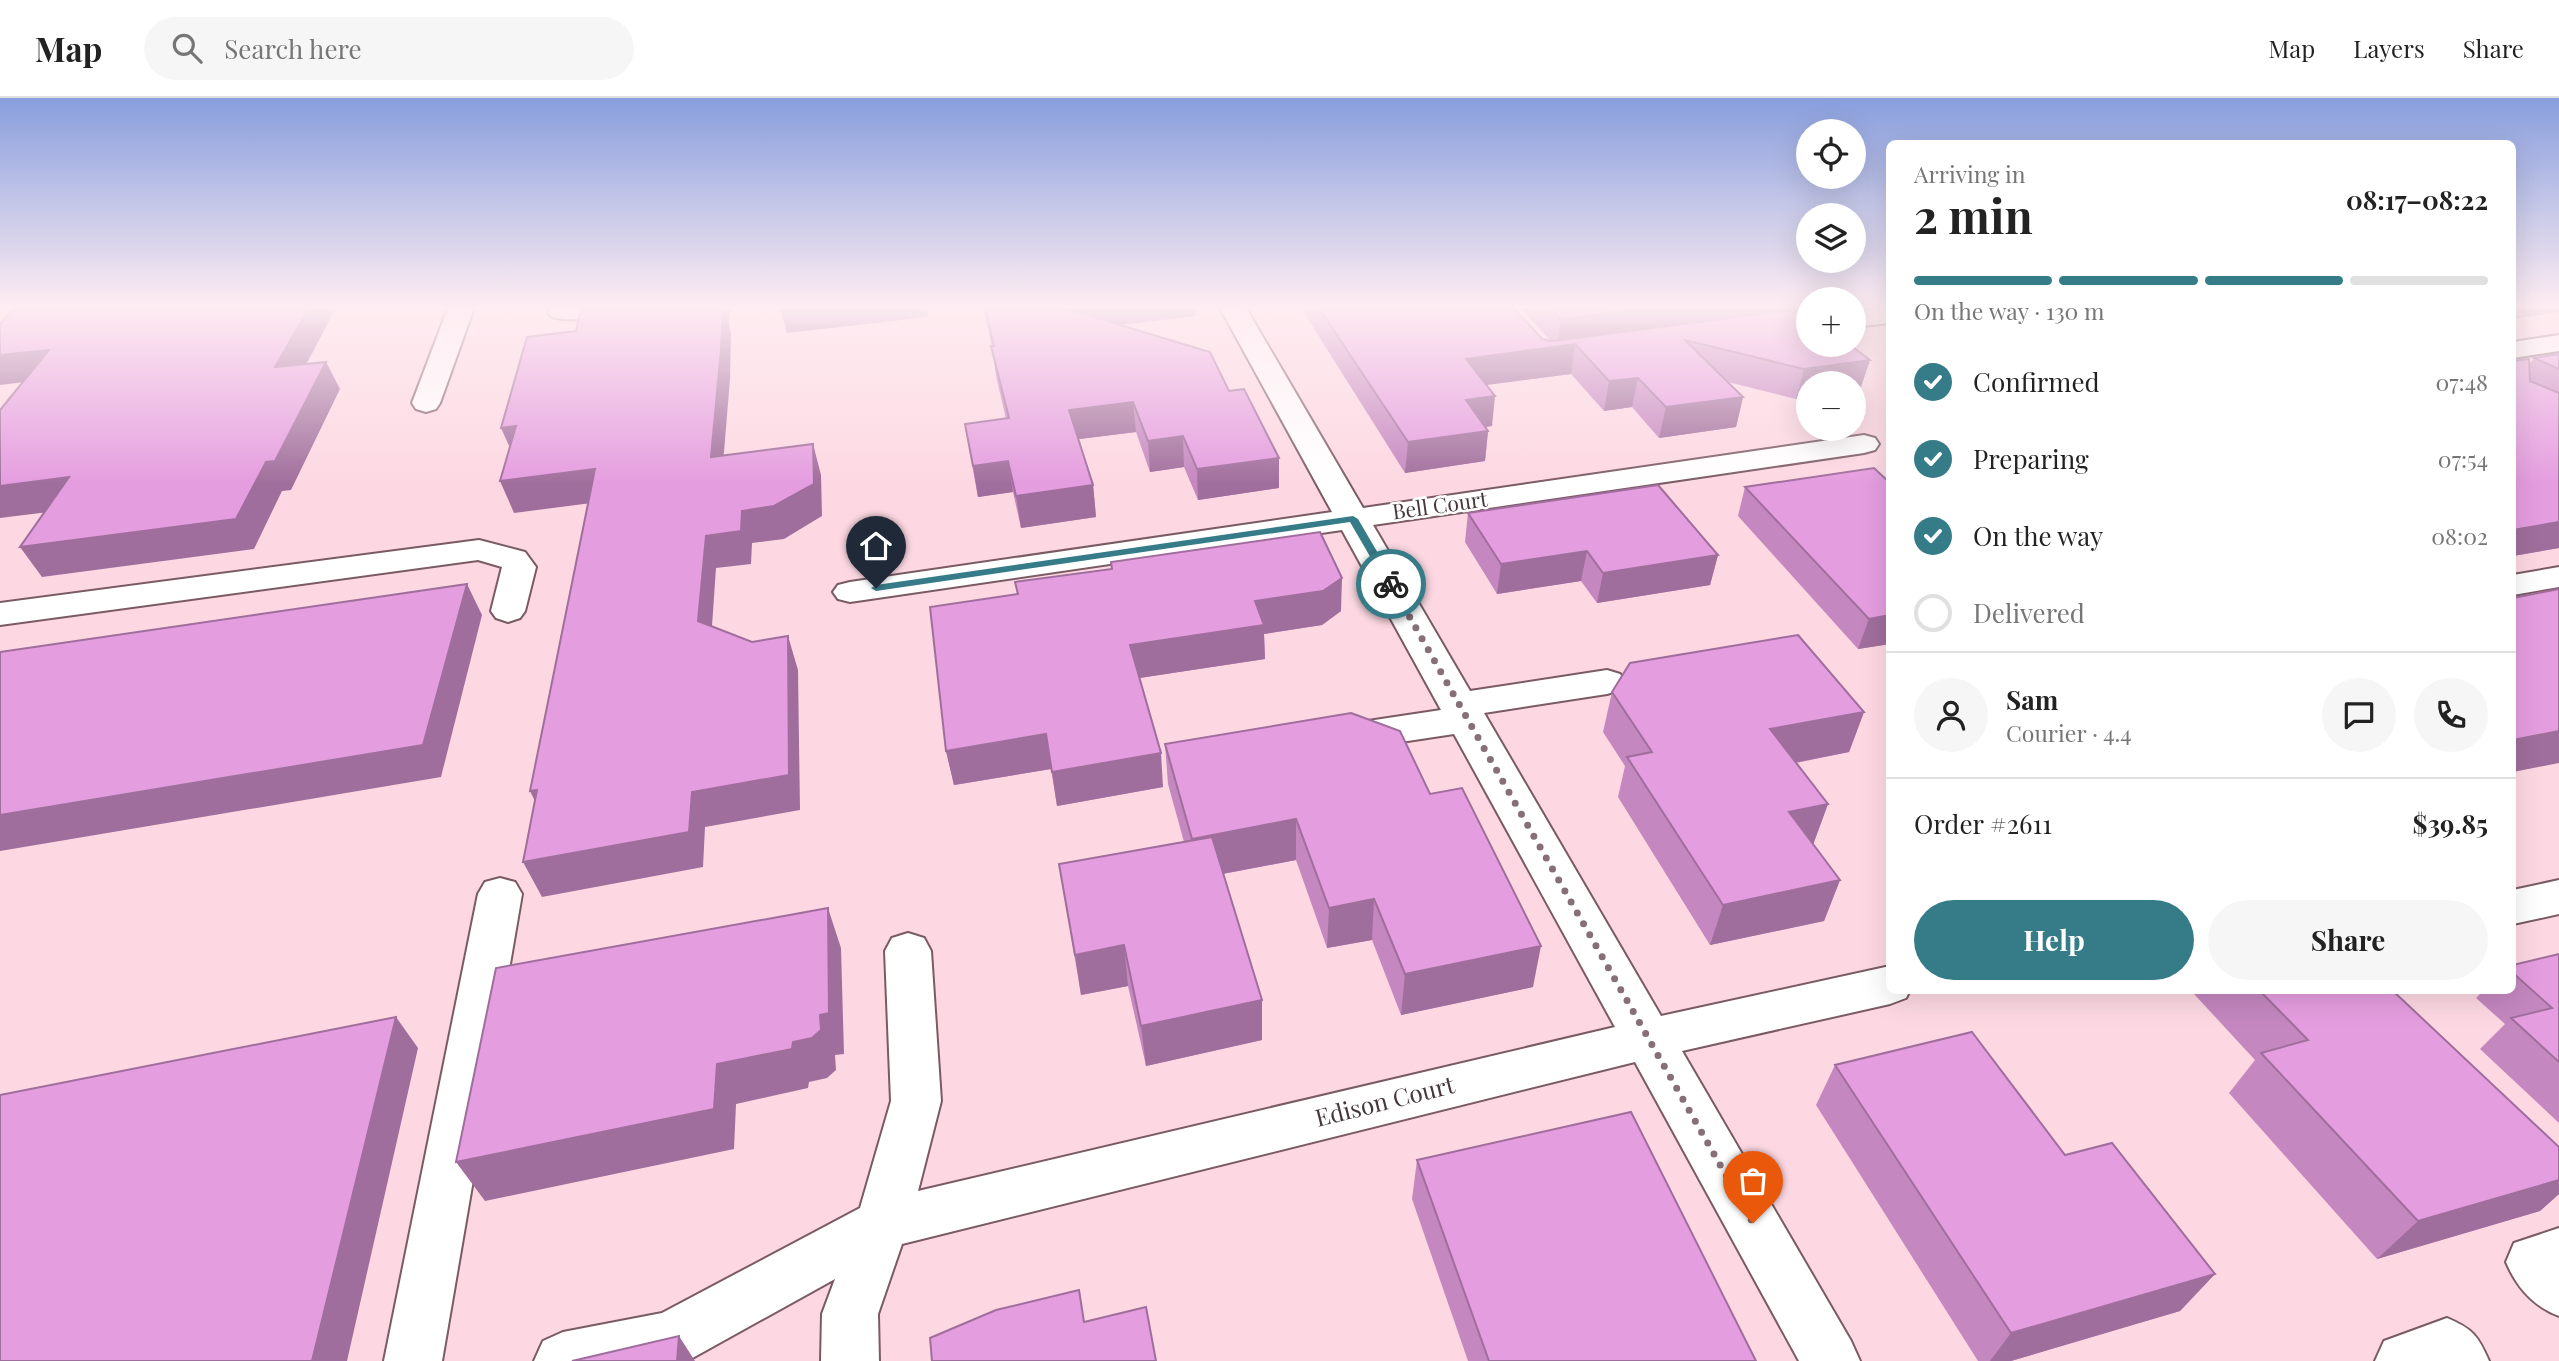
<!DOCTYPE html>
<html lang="en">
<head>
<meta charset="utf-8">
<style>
  :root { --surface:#fff; --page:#f6f6f6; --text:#222; --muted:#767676; --line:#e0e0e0; --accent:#367c88 }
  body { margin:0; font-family:"Playfair Display",serif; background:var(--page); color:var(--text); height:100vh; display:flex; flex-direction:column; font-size:26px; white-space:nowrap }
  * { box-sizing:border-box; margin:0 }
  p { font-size:23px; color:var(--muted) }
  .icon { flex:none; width:38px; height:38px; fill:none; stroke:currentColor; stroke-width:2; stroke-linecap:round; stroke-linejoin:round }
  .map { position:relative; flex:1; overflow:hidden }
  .side { position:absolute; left:1886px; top:42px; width:630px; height:854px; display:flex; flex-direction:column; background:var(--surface); border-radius:10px; box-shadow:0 7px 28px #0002 }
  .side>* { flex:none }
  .fabs { position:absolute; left:1796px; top:21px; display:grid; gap:14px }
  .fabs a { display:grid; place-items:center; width:70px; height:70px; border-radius:50%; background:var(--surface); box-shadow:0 7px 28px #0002; font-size:35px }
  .pin { position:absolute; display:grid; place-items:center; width:60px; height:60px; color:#fff; margin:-72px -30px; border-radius:50% 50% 50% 0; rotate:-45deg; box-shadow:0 0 7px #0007 }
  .pin .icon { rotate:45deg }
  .courier { position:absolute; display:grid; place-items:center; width:70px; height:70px; margin:-35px; border:5px solid #367c88; border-radius:50%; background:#fff; color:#222; box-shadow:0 2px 9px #0007 }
  .overview em { font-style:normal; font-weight:700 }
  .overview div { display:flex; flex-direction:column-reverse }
  .overview { display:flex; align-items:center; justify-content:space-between; height:119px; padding:0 28px }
  h1 { font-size:46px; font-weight:700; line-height:52px }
  .bar { display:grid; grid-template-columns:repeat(4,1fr); gap:10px 7px; align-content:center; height:84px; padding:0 28px }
  .bar i { height:9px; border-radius:5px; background:var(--line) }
  .bar .on { background:var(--accent) }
  .bar p { grid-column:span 4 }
  .line { display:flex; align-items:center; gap:18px; padding:0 28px; border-top:2px solid var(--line) }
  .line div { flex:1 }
  .round { display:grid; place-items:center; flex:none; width:74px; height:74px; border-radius:37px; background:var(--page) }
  ol { padding:0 28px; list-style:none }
  li { display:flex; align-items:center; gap:21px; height:77px }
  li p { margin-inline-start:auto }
  li .icon { padding:7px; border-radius:50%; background:var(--accent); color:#fff; stroke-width:4 }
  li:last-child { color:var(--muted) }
  li i { width:38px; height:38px; border:4px solid var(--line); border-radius:50% }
  .cta { display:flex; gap:14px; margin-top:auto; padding:14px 28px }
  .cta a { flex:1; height:80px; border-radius:42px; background:var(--accent); color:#fff; font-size:28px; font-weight:700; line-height:80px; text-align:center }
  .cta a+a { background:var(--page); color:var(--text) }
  header { display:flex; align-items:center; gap:42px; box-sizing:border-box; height:98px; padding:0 35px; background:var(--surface); border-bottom:2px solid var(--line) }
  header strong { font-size:33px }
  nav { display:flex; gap:38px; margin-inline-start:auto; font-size:24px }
  .search { width:490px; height:63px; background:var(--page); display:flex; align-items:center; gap:18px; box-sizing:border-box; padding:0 24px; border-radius:38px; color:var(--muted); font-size:26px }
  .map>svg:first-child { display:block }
</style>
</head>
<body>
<header>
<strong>Map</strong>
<div class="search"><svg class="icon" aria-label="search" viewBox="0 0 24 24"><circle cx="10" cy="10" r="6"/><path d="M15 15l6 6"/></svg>Search here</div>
<nav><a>Map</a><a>Layers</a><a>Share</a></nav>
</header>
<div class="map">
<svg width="2559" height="1263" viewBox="0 0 2559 1263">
  <rect width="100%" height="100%" fill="#fdd8e3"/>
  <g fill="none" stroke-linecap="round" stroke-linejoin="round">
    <g stroke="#7a5b64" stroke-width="4">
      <g id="minor">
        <path d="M448 210H474L440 305 436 311 426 314 416 311 412 305Z"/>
        <path d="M549 210H617L613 215C595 220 570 224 552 219L548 214Z"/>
        <path d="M1220 210H1246L1363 410 1864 337 1875 340 1879 346 1875 352 1864 355 1373 427 1470 593 1607 572 1620 576 1626 584 1620 592 1607 596 1484 615 1661 918 1890 868V892H1910L1906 900 1890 906 1682 953 1851 1243 1860 1263H1799L1635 964 902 1146 878 1216 879 1263H821L822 1216 835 1181 687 1263H534L543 1243 563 1234 662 1215 860 1110 891 1003 885 853 892 840 908 835 924 840 931 853 941 1003 918 1093 1615 929 1454 636 1348 652 1334 648 1329 639 1334 630 1348 626 1441 612 1342 432 850 504 838 501 833 494 838 487 850 484 1332 414Z"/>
        <path d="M1890 210V225L1853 229V213Z"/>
        <path d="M2559 237V253L2513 260V244Z"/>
        <path d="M479 442 525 454 536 469 525 513 520 520 508 524 496 520 491 513 502 469 478 462 0 527V505Z"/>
        <path d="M2559 469V489L2513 497V477Z"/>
        <path d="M500 780 515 784 522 796 442 1263H384L478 796 485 784Z"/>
        <path d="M2559 782V816L2513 826V792Z"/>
        <path d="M2559 1130V1218C2533 1208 2517 1190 2506 1164L2514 1145Z"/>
        <path d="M2447 1220C2473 1231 2478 1238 2489 1263H2375L2384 1243Z"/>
      </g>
    </g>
    <use href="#minor" fill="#fff" fill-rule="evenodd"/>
  </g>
  <g fill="#c487c0">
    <path d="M983 210H1195V218L1120 227 1229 293 1279 360V390L1198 402 1184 369 1150 374 1136 334 1078 341 1093 387 1096 419 1021 430 1013 394 978 399 970 356 965 326 1006 321 996 278 992 248Z"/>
    <path d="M1301 210H1514L1542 241 1550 242 1520 210H1808V247L1860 292 1796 301 1728 284 1743 299 1736 329 1659 340 1632 309 1604 313 1571 276 1486 287 1492 328 1485 329 1488 333 1485 363 1405 375Z"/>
    <path d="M2513 210H2559V214L2513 221Z"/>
    <path d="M2559 256V450L2513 458V263L2529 267 2534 260Z"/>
    <path d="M1890 385V546L1858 551 1738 418 1745 389Z"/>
    <path d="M1468 415 1718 457 1710 487 1597 505 1581 483 1497 496 1465 444Z"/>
    <path d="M1111 464 1341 513 1322 527 1264 536 1265 561 1139 580 1163 689 1057 708 1051 671 954 687 946 653 1017 496 1015 484 1111 471Z"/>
    <path d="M1612 594 1864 614 1849 654 1796 665 1828 706 1813 746 1840 782 1824 823 1710 847 1618 699 1625 668 1603 634Z"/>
    <path d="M1165 646 1430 696 1533 889 1401 917 1372 842 1327 850 1296 762 1223 776 1262 942 1146 968 1128 888 1081 897 1059 766 1184 744 1168 686Z"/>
    <path d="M2559 856V1025L2480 951 2505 926 2476 900 2484 892H2513V867Z"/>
    <path d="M2196 892H2392L2559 1049V1096L2540 1113 2377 1161 2229 995 2255 962 2194 896Z"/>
    <path d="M1835 967 2065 1057 2215 1176 2180 1213 2011 1263H1978L1816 1007Z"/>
    <path d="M1417 1062 1756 1263H1468L1412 1101Z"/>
  </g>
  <g fill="#a06e9c">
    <path d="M309 210H336L290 297 275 269Z"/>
    <path d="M721 210H730L729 226 731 235 730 281 721 390 711 359Z"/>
    <path d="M780 210H926L928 219 787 235Z"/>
    <path d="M1052 210H1195V218L1055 234Z"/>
    <path d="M1647 210H1808V216L1575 247 1571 276 1463 290 1466 261 1557 249 1561 221Z"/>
    <path d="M2518 210H2559V214L2513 221V218Z"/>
    <path d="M49 252 66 279 0 287V257Z"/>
    <path d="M1870 262 1860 292 1853 293V285H1808V299L1796 301 1804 271Z"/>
    <path d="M326 264 340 291 291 392 282 393 254 451 42 479 20 449 266 364Z"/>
    <path d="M1638 280 1632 309 1604 313 1609 283Z"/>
    <path d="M1495 298 1492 328 1463 332 1466 302Z"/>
    <path d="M1743 299 1736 329 1659 340 1666 309Z"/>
    <path d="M1133 304 1136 334 1072 342 1069 312Z"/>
    <path d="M516 328 515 361 501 330Z"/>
    <path d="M1488 333 1485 363 1405 375 1408 344Z"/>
    <path d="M1183 338 1184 369 1150 374 1148 343Z"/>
    <path d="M813 346 821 377 822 418 784 441 752 445 751 466 716 470 710 557 698 523 706 438 742 413Z"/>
    <path d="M1279 360V390L1198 402 1197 371Z"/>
    <path d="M1008 363 1013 394 978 399 973 368Z"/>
    <path d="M595 371 607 403 514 415 500 383Z"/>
    <path d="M69 379 89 409 0 420V388Z"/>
    <path d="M1093 387 1096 419 1021 430 1016 398Z"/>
    <path d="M2559 424V450L2513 458V432Z"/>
    <path d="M1587 453 1581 483 1497 496 1501 466Z"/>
    <path d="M1718 457 1710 487 1597 505 1603 475Z"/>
    <path d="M1342 480 1341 513 1322 527 1264 536 1265 561 1133 581 1130 547 1255 503Z"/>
    <path d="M467 486 482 517 441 679 0 753V717Z"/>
    <path d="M1890 517V546L1858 551 1869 521Z"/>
    <path d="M788 538 798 572 800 712 705 729 703 769 542 799 523 764 692 694Z"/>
    <path d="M1864 614 1849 654 1757 672 1770 631Z"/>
    <path d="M2559 633V665L2513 674V642Z"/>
    <path d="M1046 636 1051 671 954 687 946 653Z"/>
    <path d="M1161 655 1163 689 1057 708 1052 674Z"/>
    <path d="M537 692 547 728 530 693Z"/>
    <path d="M1828 706 1813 747 1789 714Z"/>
    <path d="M1296 721V762L1195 781 1192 741Z"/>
    <path d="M1840 782 1824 823 1710 847 1723 807Z"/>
    <path d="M1374 801 1372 842 1327 850 1329 810Z"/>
    <path d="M828 810 841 850 844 956 835 957 836 972 827 980 809 984 808 990 736 1006 734 1051 485 1103 456 1064 717 966 793 944 820 917Z"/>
    <path d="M1124 847 1128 888 1081 897 1075 857Z"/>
    <path d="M1541 848 1533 889 1401 917 1405 876Z"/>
    <path d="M1262 902V942L1146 968 1141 928Z"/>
    <path d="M396 919 418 950 347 1263H312Z"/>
    <path d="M2559 1082V1096L2540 1113 2377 1161 2418 1123Z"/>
    <path d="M2215 1176 2180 1213 2011 1263H1990L2011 1235Z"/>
    <path d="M679 1238 695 1263H677Z"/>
  </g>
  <g fill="#e49ddf" stroke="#a06e9c" stroke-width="2">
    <path d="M15 210H309L275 269 326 264 275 363 266 364 236 421 20 449 69 379 0 388V312L49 252 0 257V226Z"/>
    <path d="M581 210H723L721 251 711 359 813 346 814 386 774 408 742 413 741 433 706 438 698 523 752 544 788 538 789 677 692 694 689 734 523 764 537 692 530 693 595 371 500 383 516 328 501 330 527 239 576 233Z"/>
    <path d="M985 210H1064L1210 254 1229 293 1244 291 1279 360 1197 371 1183 338 1148 343 1133 304 1069 312 1093 387 1016 398 1008 363 973 368 965 326 1009 320 991 248H994Z"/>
    <path d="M1319 210H1514L1542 241 1553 243 1806 210 1808 212V247H1850L1870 262 1804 271 1685 242 1743 299 1666 309 1638 280 1609 283 1575 246 1466 261 1495 298 1466 302 1488 333 1408 344Z"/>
    <path d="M1551 210H1647L1561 221Z"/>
    <path d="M2559 256V271L2534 260Z"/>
    <path d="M2529 261 2530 283 2559 295V424L2513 432V263Z"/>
    <path d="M1874 370 1890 385V517L1869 521 1745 389Z"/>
    <path d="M1658 387 1718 457 1603 475 1587 453 1501 466 1468 415Z"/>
    <path d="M1320 434 1342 480 1323 493 1255 503 1264 527 1130 547 1161 655 1052 674 1046 636 946 653 930 509 1018 496 1015 484 1112 471 1111 464Z"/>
    <path d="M467 486 423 647 0 717V554Z"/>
    <path d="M2559 491V633L2513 642V500Z"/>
    <path d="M1798 537 1864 614 1770 631 1828 706 1789 714 1840 782 1723 807 1627 659 1652 654 1612 594 1630 565Z"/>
    <path d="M1351 615 1400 633 1430 696 1462 690 1541 848 1405 876 1374 801 1329 810 1296 721 1192 741 1165 646Z"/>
    <path d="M1212 739 1262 902 1141 928 1124 847 1075 857 1059 766Z"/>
    <path d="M828 810 829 915 820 917 821 932 812 940 793 944 792 951 717 966 714 1011 456 1064 496 870Z"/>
    <path d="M2559 856V964L2511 920 2552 910 2513 875V867Z"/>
    <path d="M2259 892H2392L2559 1049V1082L2418 1123 2261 955 2308 942Z"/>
    <path d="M396 919 312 1263H0V997Z"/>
    <path d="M1972 934 2065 1057 2112 1045 2215 1176 2011 1235 1835 967Z"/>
    <path d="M1631 1014 1756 1263H1489L1417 1062Z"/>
    <path d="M1079 1192 1084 1224 1146 1209 1156 1263H932L930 1240 996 1212Z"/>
    <path d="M679 1238 677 1263H572Z"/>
  </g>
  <linearGradient id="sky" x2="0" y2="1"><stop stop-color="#889edd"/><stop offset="0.54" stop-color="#feedf2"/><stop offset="1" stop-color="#feedf2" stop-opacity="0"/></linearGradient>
  <rect width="2559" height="386" fill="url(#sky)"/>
  <path fill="#367c88" d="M1353 418 1358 421 1396 486 1394 488 1386 486 1350 424 876 493 871 490 876 487Z"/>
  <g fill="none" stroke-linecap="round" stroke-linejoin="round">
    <path stroke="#866f76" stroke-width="7" stroke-dasharray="0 12.6" d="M1391 486 1753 1125"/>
  </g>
  <g text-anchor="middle" stroke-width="5" stroke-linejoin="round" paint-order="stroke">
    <g font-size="21" fill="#46373b" stroke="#fff">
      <text transform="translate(1440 408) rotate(-8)" y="7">Bell Court</text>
    </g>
    <g font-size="24" fill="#46373b" stroke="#fff">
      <text transform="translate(1385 1004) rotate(-14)" y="8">Edison Court</text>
    </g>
  </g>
</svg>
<div class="fabs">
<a><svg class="icon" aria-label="locate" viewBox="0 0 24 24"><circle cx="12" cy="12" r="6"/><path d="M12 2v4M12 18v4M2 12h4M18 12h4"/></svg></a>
<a><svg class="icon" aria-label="layers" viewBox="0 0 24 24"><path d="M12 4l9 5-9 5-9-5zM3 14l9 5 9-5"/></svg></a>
<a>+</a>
<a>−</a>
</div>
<div class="pin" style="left:1753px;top:1125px;background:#ea580c"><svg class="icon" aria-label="bag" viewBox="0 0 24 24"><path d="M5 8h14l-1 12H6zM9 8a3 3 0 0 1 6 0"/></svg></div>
<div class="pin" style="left:876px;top:490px;background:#1f2937"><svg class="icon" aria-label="home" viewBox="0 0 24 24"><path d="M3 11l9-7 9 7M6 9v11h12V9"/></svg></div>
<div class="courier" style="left:1391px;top:486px"><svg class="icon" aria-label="bike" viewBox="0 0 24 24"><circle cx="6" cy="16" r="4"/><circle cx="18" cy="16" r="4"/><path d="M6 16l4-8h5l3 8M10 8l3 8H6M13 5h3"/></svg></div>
<section class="side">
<div class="overview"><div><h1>2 min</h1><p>Arriving in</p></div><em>08:17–08:22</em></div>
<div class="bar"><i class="on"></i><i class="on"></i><i class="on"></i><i></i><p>On the way · 130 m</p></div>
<ol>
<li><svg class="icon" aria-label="check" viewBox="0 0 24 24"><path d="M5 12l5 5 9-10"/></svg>Confirmed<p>07:48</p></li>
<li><svg class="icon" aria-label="check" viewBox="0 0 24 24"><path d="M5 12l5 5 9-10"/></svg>Preparing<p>07:54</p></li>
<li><svg class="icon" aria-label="check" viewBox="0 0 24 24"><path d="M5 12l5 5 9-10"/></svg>On the way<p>08:02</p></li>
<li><i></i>Delivered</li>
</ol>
<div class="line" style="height:126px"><a class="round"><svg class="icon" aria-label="person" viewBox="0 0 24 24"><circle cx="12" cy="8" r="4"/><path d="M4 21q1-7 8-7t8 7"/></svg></a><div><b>Sam</b><p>Courier · 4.4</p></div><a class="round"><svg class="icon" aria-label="chat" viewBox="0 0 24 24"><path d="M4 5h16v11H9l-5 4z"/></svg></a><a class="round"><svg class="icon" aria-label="phone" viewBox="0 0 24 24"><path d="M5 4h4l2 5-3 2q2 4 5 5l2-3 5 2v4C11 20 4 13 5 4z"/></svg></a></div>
<div class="line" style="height:91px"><div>Order #2611</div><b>$39.85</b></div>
<div class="cta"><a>Help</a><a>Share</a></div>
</section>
</div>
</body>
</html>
